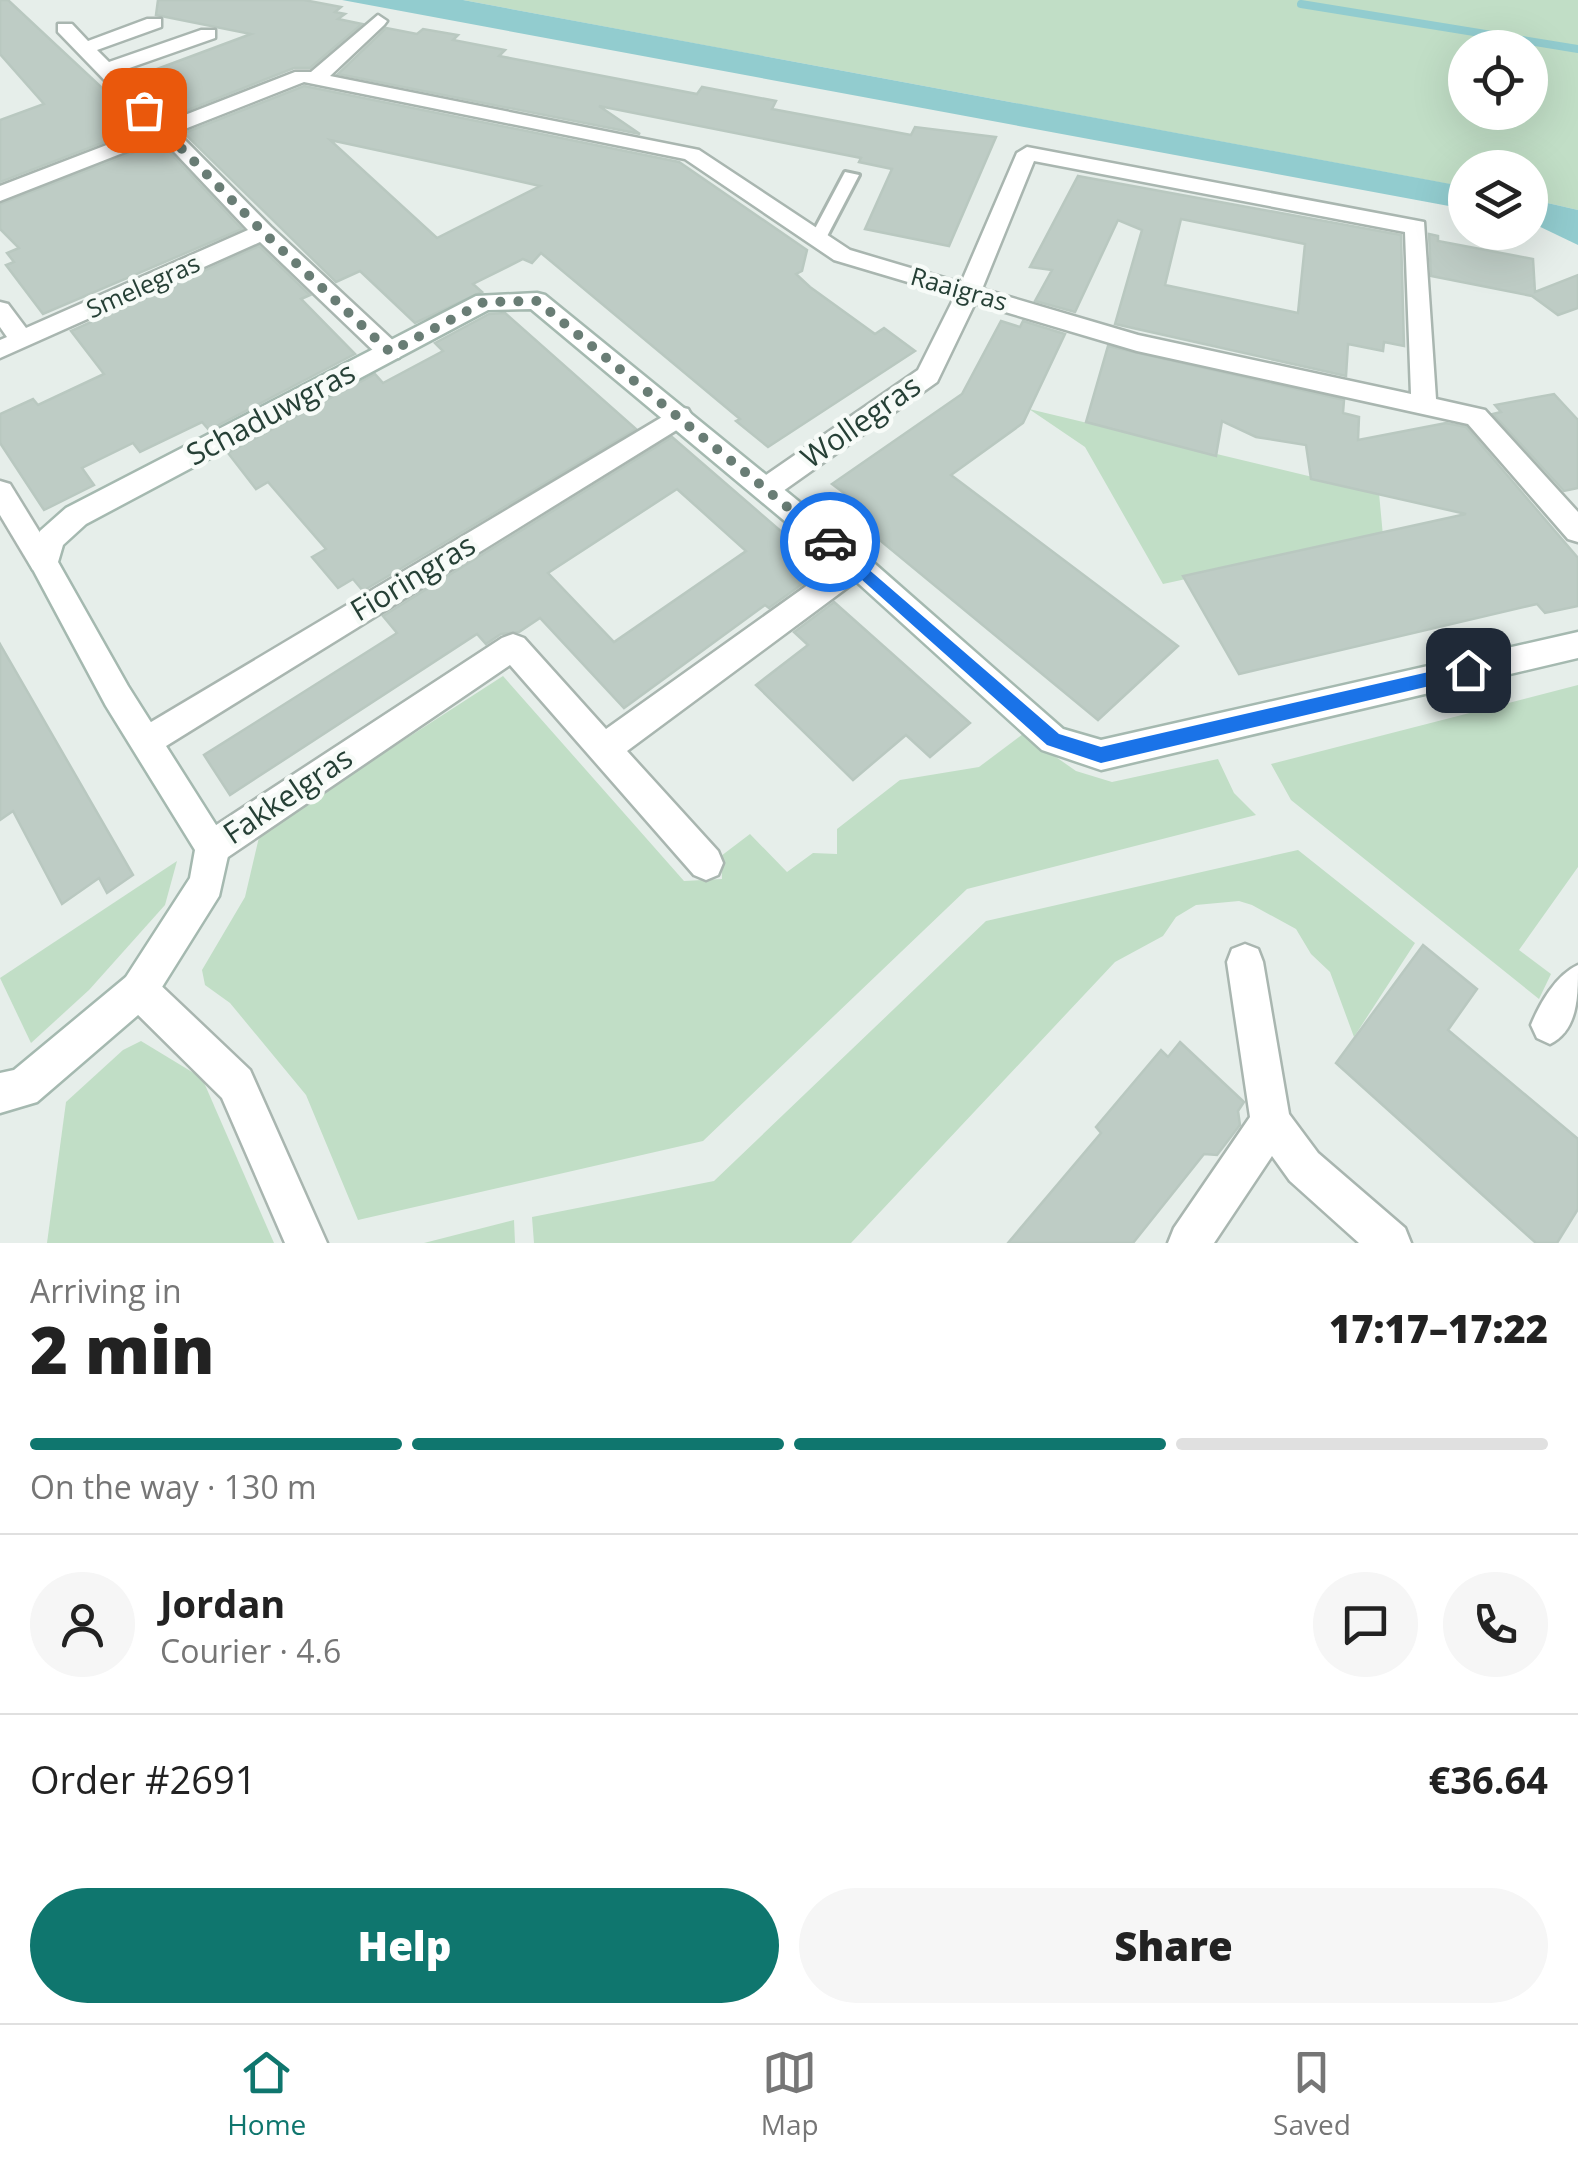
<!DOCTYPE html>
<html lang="en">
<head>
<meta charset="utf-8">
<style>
  :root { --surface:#fff; --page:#f6f6f6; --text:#222; --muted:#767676; --line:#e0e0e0; --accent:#0f766e }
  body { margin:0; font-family:"Open Sans",sans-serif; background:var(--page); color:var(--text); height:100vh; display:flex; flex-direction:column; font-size:38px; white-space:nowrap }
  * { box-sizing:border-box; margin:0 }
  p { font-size:32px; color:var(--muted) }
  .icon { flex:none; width:55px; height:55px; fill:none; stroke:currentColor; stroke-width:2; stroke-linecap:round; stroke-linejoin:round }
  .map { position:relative; height:1243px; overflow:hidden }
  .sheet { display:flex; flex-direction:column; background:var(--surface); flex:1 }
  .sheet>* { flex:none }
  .controls { position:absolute; left:1448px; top:30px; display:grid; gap:20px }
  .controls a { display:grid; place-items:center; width:100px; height:100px; border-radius:50%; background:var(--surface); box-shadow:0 10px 40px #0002; font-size:50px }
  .pin { position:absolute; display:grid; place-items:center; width:85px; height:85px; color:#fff; margin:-42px; border-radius:20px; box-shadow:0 5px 15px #0006 }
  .courier { position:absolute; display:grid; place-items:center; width:100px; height:100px; margin:-50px; border:8px solid #1a73e8; border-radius:50%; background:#fff; color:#222; box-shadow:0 2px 12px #0007 }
  .summary em { font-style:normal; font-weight:800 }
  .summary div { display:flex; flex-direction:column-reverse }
  .summary { display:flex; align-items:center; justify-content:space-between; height:170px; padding:0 30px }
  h1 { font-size:65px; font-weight:800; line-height:75px }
  .bar { display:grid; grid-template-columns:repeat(4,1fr); gap:15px 10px; align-content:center; height:120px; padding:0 30px }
  .bar i { height:12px; border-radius:8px; background:var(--line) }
  .bar .on { background:var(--accent) }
  .bar p { grid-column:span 4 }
  .line { display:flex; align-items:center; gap:25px; padding:0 30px; border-top:2px solid var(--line) }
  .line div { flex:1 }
  .round { display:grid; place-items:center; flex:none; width:105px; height:105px; border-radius:52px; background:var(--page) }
  .primary-button { display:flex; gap:20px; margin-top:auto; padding:20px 30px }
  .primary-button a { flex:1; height:115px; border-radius:60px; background:var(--accent); color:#fff; font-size:40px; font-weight:800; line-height:115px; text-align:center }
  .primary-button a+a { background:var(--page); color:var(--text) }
  .tabs { display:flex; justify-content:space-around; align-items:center; height:140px; border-top:2px solid var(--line); background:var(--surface); font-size:28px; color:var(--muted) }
  .tabs a { display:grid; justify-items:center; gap:5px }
  .tabs .on { color:var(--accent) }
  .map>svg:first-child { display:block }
</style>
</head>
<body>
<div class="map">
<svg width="1578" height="1243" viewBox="0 0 1578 1243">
  <rect width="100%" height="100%" fill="#e6eeea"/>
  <g fill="#c1dec6" fill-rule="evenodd">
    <path d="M463 0H1578V210L1530 199V168H1465V187ZM1465 48H1530V112H1465Z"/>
    <path d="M1029 409 1379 493 1383 536 1163 584 1085 447Z"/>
    <path d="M503 676 684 881 722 879 721 856 750 834 787 872 813 853 837 854V829L900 780 979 767 1023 734 1076 771 1112 782 1218 759 1234 793 1256 815 967 889 703 1141 358 1220 306 1095 230 1003 205 985 202 970 245 897 260 833Z"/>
    <path d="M1578 685V867L1519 950 1551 974 1539 999 1291 800 1271 764Z"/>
    <path d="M1298 850 1415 943 1354 1037 1330 972 1311 954 1296 929 1252 905 1239 901 1196 905 1176 917 1163 936 1115 962 851 1243H534L532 1217 714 1181 986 921Z"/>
    <path d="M177 861 165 905 89 990 31 1043 0 978Z"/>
    <path d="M141 1041 202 1078 274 1243H47L66 1102 123 1050Z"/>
    <path d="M514 1220 515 1243H424Z"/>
  </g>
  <g fill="#92cccf">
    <path d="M342 0H463L1456 185 1465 187V209Z"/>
    <path d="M1530 199 1578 210V245L1530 222Z"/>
  </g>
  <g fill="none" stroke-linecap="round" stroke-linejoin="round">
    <path stroke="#92cccf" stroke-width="8" d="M1301 4 1578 49"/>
  </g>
  <g fill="#beccc5" stroke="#b9c8c0" stroke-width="2.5" fill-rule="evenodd">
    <path d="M0 0H8L144 127 0 182V120L44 104 0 54Z"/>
    <path d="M158 0H304L341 7 335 12 345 14 338 19 362 24 310 68H294L168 118 130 79 251 34 156 15Z"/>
    <path d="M386 28 417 34 423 29 458 35 453 40 505 50 499 56 697 94 702 87 776 101 772 109 911 135 915 127 996 137 949 246 865 229 892 169 859 162 861 158 599 106 640 134 338 74Z"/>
    <path d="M304 86 679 162 807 250 802 271 796 274 810 287 875 334 884 328 915 351 768 447 736 421 740 419 541 253 532 263 523 259 473 284 482 292 415 323 360 271 336 282 184 133ZM330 140 460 168 540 186 437 238Z"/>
    <path d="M160 142 242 229 43 314 6 265 14 262 7 253 19 248 0 229V204Z"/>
    <path d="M1078 176 1401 235 1404 346 1384 342 1383 351 1348 344 1346 376 1115 324 1142 230 1118 220 1075 312 1035 301 1052 270 1030 267ZM1181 219 1305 244 1298 313 1165 285Z"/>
    <path d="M1429 234 1438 236V241L1533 259 1535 292 1578 275V308L1558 315 1532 296 1431 276Z"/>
    <path d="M259 246 310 295 301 299 355 354 209 430 202 422 140 452 133 443 82 468 94 485 44 510 0 443V414L33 399 38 405 104 374 71 331Z"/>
    <path d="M505 313 636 429 363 591 353 579 338 588 312 557 326 549 268 482 256 489 228 453 375 374 383 383 443 351 435 343 489 314Z"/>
    <path d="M1001 321 1020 327 1023 321 1065 334 1023 423 951 475 1178 646 1098 720 836 504 848 496 832 484 962 394Z"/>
    <path d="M1108 346 1344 400 1343 413 1359 417 1358 440 1446 423 1466 427 1578 558V606L1545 613 1537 604 1239 674 1183 576 1466 514 1311 479 1306 445 1256 437 1222 421 1216 456 1086 422Z"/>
    <path d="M1554 394 1578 420V488L1564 491 1493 414 1501 412 1495 405Z"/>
    <path d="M672 437 820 565 804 577 808 580 769 608 765 605 624 708 540 618 519 632 501 634 486 644 477 634 230 795 204 755 397 633 383 616ZM677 489 746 551 614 642 548 573Z"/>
    <path d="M834 602 970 723 930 757 906 735 853 780 756 685 808 645 794 632Z"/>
    <path d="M0 644 133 875 107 893 99 878 62 904 13 811 0 820Z"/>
    <path d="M1423 945 1477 989 1448 1030 1578 1139V1209L1557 1243H1536L1336 1063Z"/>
    <path d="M1180 1042 1244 1102 1238 1111 1240 1125 1217 1155 1204 1154 1133 1243H1008L1101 1133 1096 1127 1161 1050 1168 1057Z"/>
  </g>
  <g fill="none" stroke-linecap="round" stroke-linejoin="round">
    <g stroke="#a9b6b0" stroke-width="6">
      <path id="lane" d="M845 172 859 175 824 242H812L810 238Z"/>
    </g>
    <g stroke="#a9b6b0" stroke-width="5">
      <g id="street">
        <path d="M378 15 387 21 384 25 330 76 699 150 850 250 961 283 1017 153 1027 147 1424 222 1436 399 1485 410 1578 512V542L1568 539 1468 424 1137 351 975 303 937 382 776 496 766 499 756 496 752 489 756 482 918 370 955 296 834 260 685 159 304 82 177 132 271 227 399 346 402 352 399 358H381L260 242 0 358V340L7 337 0 327V302L8 304 26 328 248 230 161 138 0 201V186L151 128 58 32V24H72L88 41 147 19H161V27L97 50 109 62 201 30H215V38L118 72 167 122 295 72H311ZM1034 161 1405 232 1411 394 1138 335 982 289Z"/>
        <path d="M679 407 688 409 692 416 688 423 158 751 147 755 136 751 131 741 136 731Z"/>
        <path d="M0 481 10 484 53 554 57 562 53 570 43 573 33 570 0 515Z"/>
        <path d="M857 553 867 557 871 565 867 573 627 751 718 851 723 863 718 875 706 880 694 875 510 665 225 859 213 863 201 859 196 847 201 835 502 638 513 634 524 638 606 729 847 557Z"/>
        <path d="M1245 944 1258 949 1263 962 1289 1114 1318 1153 1405 1228 1411 1243H1359L1290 1181 1272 1156 1214 1243H1168L1174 1228 1250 1117 1227 962 1232 949Z"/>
        <path d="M1578 965C1578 997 1578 1030 1550 1044L1537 1038 1531 1025C1540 1003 1556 975 1578 965Z"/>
        <path d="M139 971 152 977 250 1070 327 1243H285L222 1098 126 1003 120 990 126 977Z"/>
      </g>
    </g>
    <g stroke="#a5b9b0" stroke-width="5">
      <path id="secondary" d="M537 293 545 295 867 557 1063 729 1101 740 1578 632V658L1101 770 1042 750 847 573 531 309 488 310 86 524 63 545 58 562 128 686 230 847 219 896 152 1003 37 1102 0 1113V1073L14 1070 126 977 190 878 195 850 106 706 29 562 40 531 66 508 476 296Z"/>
    </g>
    <use href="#lane" fill="#fff" fill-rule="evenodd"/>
    <use href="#street" fill="#fff" fill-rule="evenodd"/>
    <use href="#secondary" fill="#fff" fill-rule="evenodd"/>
  </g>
  <path fill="#1a73e8" d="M830 536 1059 734 1101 747 1468 663 1476 670 1468 677 1101 763 1047 745 824 546V538Z"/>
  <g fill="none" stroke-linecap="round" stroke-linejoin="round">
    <path stroke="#697d75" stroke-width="10" stroke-dasharray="0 18" d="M144 110 263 232 390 352 484 302 537 301 830 542"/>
  </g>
  <g text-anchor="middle" stroke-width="9" stroke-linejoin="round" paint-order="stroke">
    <g font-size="25" fill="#264036" stroke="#f7fbf8">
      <text transform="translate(143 286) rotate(-24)" y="9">Smelegras</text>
      <text transform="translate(959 289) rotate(16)" y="9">Raaigras</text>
    </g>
    <g font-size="30" fill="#264036" stroke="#f7fbf8">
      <text transform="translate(271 414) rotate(-28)" y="10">Schaduwgras</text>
      <text transform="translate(861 422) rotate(-35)" y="10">Wollegras</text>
      <text transform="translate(413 578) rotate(-31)" y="10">Fioringras</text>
      <text transform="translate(288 796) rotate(-34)" y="10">Fakkelgras</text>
    </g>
  </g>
</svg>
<div class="controls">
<a><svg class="icon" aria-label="locate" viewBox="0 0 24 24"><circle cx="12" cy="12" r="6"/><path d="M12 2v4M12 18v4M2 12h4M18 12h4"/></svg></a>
<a><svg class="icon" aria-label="layers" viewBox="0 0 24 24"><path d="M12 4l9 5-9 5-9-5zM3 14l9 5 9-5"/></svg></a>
</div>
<div class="pin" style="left:144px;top:110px;background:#ea580c"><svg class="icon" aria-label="bag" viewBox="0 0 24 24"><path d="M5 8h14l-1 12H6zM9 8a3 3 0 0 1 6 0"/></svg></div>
<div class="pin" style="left:1468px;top:670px;background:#1f2937"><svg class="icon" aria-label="home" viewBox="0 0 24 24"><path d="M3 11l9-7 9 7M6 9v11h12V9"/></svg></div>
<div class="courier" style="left:830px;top:542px"><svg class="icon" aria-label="car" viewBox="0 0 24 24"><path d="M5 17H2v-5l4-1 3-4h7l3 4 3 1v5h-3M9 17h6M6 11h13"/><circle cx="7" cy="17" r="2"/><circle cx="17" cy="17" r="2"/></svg></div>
</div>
<section class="sheet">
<div class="summary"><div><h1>2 min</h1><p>Arriving in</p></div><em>17:17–17:22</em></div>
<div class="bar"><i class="on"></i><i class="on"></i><i class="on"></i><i></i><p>On the way · 130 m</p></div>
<div class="line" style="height:180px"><a class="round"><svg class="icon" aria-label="person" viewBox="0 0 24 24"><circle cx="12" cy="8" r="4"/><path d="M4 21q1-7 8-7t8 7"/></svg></a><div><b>Jordan</b><p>Courier · 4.6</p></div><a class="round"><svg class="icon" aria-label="chat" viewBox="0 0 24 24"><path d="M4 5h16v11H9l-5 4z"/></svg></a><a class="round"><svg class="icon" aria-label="phone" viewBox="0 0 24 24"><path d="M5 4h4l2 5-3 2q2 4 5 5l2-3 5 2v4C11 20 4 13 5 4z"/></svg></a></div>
<div class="line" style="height:130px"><div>Order #2691</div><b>€36.64</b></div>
<div class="primary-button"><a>Help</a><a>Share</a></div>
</section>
<nav class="tabs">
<a class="on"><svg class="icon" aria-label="home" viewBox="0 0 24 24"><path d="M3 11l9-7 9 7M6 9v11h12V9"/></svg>Home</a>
<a><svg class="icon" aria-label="map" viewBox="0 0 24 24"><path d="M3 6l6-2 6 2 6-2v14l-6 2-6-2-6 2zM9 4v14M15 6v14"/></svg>Map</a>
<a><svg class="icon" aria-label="saved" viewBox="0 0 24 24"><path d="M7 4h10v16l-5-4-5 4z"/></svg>Saved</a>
</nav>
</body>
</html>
